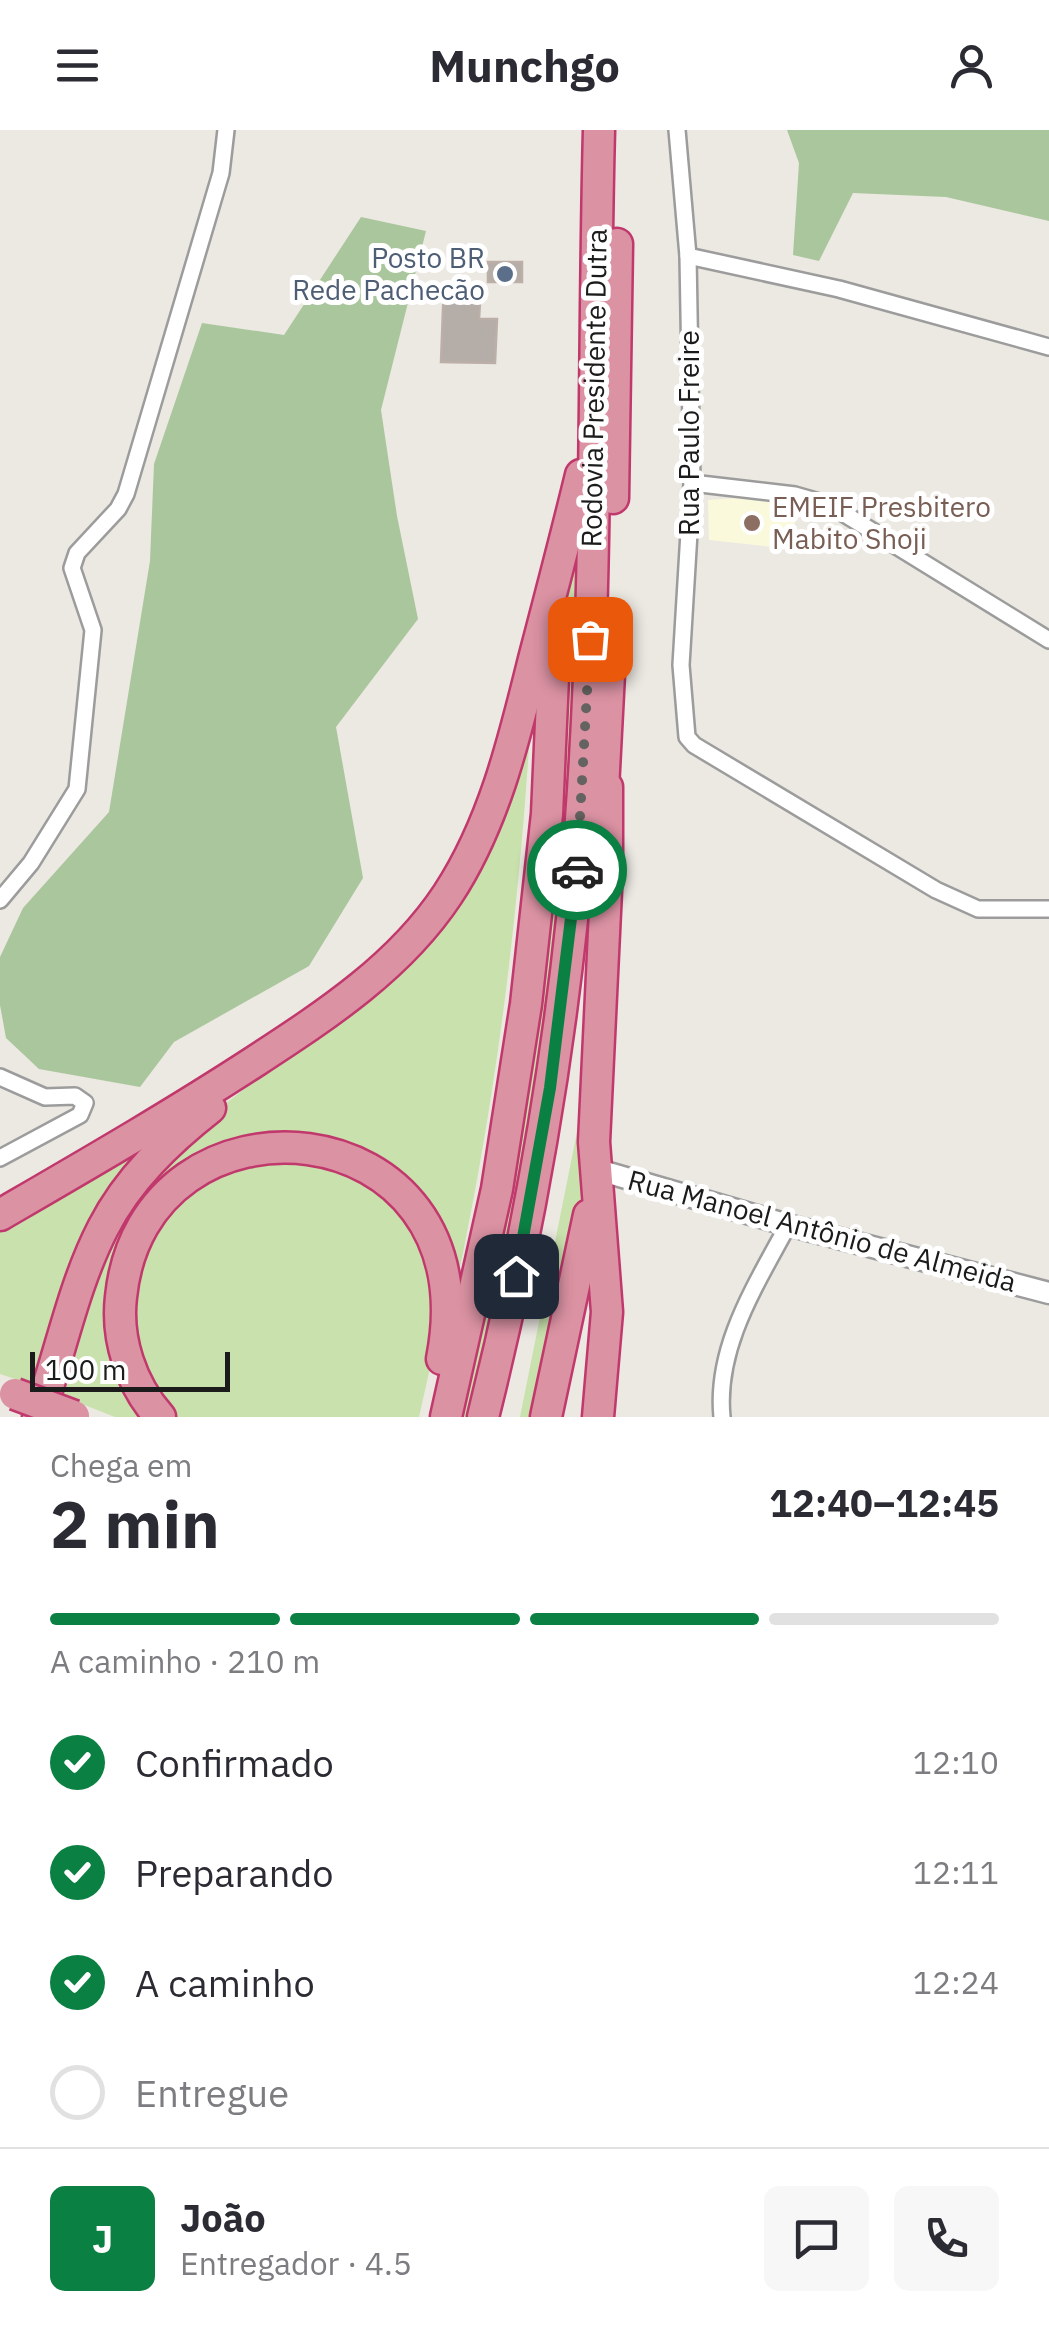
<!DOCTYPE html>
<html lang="pt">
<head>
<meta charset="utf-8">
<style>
  :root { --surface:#fff; --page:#f7f7f7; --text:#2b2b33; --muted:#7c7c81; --line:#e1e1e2; --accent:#0b8043 }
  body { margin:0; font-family:"IBM Plex Sans",sans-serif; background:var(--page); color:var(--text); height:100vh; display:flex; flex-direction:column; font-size:38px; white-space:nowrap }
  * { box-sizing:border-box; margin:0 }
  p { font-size:32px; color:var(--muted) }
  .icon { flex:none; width:55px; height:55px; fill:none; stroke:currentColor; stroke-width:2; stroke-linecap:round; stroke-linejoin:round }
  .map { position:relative; height:1287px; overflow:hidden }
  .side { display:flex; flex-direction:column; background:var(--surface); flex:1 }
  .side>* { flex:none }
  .scale { position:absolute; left:30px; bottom:25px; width:200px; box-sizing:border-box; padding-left:10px; border:5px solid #1b1b1b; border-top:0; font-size:28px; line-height:35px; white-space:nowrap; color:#1b1b1b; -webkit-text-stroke:8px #fff; paint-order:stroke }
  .pin { position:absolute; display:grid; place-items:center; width:85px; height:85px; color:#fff; margin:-42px; border-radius:20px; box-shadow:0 5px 15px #0006 }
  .courier { position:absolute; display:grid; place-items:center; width:100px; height:100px; margin:-50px; border:8px solid #0b8043; border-radius:50%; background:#fff; color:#222; box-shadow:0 2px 12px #0007 }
  .summary em { font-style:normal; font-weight:700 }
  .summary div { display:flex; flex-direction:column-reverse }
  .summary { display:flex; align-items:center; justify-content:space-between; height:170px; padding:0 50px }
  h1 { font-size:65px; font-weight:700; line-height:75px }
  .bar { display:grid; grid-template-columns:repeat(4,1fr); gap:15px 10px; align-content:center; height:120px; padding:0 50px }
  .bar i { height:12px; border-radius:8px; background:var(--line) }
  .bar .on { background:var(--accent) }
  .bar p { grid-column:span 4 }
  .line { display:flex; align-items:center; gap:25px; padding:0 50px; border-top:2px solid var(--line) }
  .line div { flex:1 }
  .round { display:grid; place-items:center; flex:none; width:105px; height:105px; border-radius:15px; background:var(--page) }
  ol { padding:0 50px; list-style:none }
  li { display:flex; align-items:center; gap:30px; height:110px }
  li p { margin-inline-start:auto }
  li .icon { padding:10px; border-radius:50%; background:var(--accent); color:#fff; stroke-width:4 }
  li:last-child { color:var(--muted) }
  li i { width:55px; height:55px; border:5px solid var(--line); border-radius:50% }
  header { display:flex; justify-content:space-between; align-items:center; height:130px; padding:0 50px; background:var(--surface); font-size:45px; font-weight:700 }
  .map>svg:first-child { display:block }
</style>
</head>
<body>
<header><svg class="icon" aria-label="menu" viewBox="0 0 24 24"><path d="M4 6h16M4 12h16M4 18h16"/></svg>Munchgo<svg class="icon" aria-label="person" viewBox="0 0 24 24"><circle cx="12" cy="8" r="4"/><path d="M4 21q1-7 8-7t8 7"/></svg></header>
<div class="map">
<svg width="1049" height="1287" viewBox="0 0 1049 1287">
  <rect width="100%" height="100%" fill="#ece8e2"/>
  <path fill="#faf9dc" d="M737 368 779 369 798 376 790 419 709 410 708 370Z"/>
  <g fill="#c9e1ad">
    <path d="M575 440V583L568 719 531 1003 472 1287H456L562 528 565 444Z"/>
    <path d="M532 567C521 769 497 968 454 1165L384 1043 235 1019 120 1136 151 1287H115L54 1263 102 1114 199 994 395 843Z"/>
    <path d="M584 967V1052L535 1287H520Z"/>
    <path d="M168 994 39 1257 0 1244V1095Z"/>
    <path d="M281 1026 349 1040 403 1081 433 1137 432 1229 419 1287H173L148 1252 131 1198 144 1120 184 1063 201 1049Z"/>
  </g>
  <g fill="#aac69c">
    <path d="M787 0H1049V91L946 67 853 63 819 131 793 125 799 33Z"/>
    <path d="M361 87 426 101 381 280 397 386 418 489 336 597 363 748 309 836 174 912 140 957 39 939 6 908 0 875V827L23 778 109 682 150 431 154 334 202 193 284 205Z"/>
  </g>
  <g fill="#b5ada8" stroke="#bbafa7" stroke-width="2.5">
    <rect x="488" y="132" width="34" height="20"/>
    <path d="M444 153 481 155 479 189H497L495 233 441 232Z"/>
  </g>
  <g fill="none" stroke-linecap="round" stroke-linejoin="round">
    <g stroke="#9c9c9c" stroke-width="20">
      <g id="minor">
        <path d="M677 0 688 126 692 353 681 535 687 607 694 615 936 760 978 779H1049"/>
        <path d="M688 126 839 159 1049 217"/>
        <path d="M692 353 795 365 830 375 1049 510"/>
        <path d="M0 770 31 733 77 659 93 500 72 438 77 423 118 379 126 364 221 43 226 0"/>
        <path d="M0 947 45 967 75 966 85 973 80 985 0 1028"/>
        <path d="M722 1287C715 1217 756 1155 788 1095"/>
      </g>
    </g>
    <g stroke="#9c9c9c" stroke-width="25">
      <path id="tertiary" d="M595 1039 788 1095 1049 1163"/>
    </g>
    <g stroke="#c1386d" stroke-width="35">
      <g id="motorway">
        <path d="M613 368 617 114"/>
        <path d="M602 678 609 544"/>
        <path d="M0 1085C86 1035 171 986 254 932 326 885 400 837 448 764 494 694 514 610 534 529 550 468 566 407 581 345"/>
        <path d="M38 1287C60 1225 73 1156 103 1098 128 1049 168 1011 210 978"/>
        <path d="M160 1287C131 1255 116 1209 121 1167 143 946 492 973 442 1229"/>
        <path d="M446 1287 497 1059 526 874 547 684 555 502"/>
        <path d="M483 1287C532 1091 566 891 581 689 598 460 593 230 599 0"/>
        <path d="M546 1287 589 1085"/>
        <path d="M598 1287 607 1182 594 1012 607 740V657"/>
      </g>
    </g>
    <use href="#minor" stroke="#fff" stroke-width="15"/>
    <use href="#tertiary" stroke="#fff" stroke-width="20"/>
    <use href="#motorway" stroke="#db92a3" stroke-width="30"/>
    <g stroke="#c1386d" stroke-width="35" stroke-linecap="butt">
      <path id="motorway-bridge" d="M15 1264 74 1286"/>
    </g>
    <use href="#motorway-bridge" stroke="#db92a3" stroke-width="30"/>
  </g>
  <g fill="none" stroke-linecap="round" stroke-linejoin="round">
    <path stroke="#646361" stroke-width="10" stroke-dasharray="0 18" d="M577 740 590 509"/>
    <path stroke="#0b8043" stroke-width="12" d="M516 1146 550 958 577 740"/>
  </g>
  <circle fill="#5c6f8a" stroke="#fff" stroke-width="4" cx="505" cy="144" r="10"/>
  <circle fill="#8d6e63" stroke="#fff" stroke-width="4" cx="752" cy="393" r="10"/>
  <g text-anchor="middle" stroke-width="10" stroke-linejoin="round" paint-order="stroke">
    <g font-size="28" fill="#4e5e75" stroke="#fff" text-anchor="end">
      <text x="485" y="138">Posto BR<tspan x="485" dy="32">Rede Pachecão</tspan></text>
    </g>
    <g font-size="28" fill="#1b1b1b" stroke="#fff">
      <text transform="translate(594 258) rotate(-89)" y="10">Rodovia Presidente Dutra</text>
      <text transform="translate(689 303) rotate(-90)" y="10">Rua Paulo Freire</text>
      <text transform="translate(822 1101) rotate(15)" y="10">Rua Manoel Antônio de Almeida</text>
    </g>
    <g font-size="28" fill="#785e54" stroke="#fff" text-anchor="start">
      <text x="772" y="387">EMEIF Presbitero<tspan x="772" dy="32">Mabito Shoji</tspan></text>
    </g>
  </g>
</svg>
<div class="scale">100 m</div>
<div class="pin" style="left:590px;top:509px;background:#ea580c"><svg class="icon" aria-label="bag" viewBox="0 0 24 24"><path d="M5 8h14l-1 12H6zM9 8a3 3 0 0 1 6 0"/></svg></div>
<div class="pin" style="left:516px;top:1146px;background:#1f2937"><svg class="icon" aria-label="home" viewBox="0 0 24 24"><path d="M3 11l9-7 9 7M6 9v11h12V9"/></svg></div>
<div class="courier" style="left:577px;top:740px"><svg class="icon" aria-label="car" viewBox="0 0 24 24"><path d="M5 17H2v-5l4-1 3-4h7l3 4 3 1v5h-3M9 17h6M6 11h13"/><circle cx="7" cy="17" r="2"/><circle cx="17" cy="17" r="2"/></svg></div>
</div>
<section class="side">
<div class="summary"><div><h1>2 min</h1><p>Chega em</p></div><em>12:40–12:45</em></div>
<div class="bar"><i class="on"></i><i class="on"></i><i class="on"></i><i></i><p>A caminho · 210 m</p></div>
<ol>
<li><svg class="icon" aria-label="check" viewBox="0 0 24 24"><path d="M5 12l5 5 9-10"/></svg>Confirmado<p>12:10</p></li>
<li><svg class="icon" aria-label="check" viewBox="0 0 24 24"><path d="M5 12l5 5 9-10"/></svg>Preparando<p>12:11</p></li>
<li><svg class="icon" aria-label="check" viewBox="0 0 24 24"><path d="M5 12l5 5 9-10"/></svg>A caminho<p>12:24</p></li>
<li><i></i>Entregue</li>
</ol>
<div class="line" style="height:180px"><b class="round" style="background:var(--accent);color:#fff">J</b><div><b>João</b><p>Entregador · 4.5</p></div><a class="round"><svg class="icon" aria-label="chat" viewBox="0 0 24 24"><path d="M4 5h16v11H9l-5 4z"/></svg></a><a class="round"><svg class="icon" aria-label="phone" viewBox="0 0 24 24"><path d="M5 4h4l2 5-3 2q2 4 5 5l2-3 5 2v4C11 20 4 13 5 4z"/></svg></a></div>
</section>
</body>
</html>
